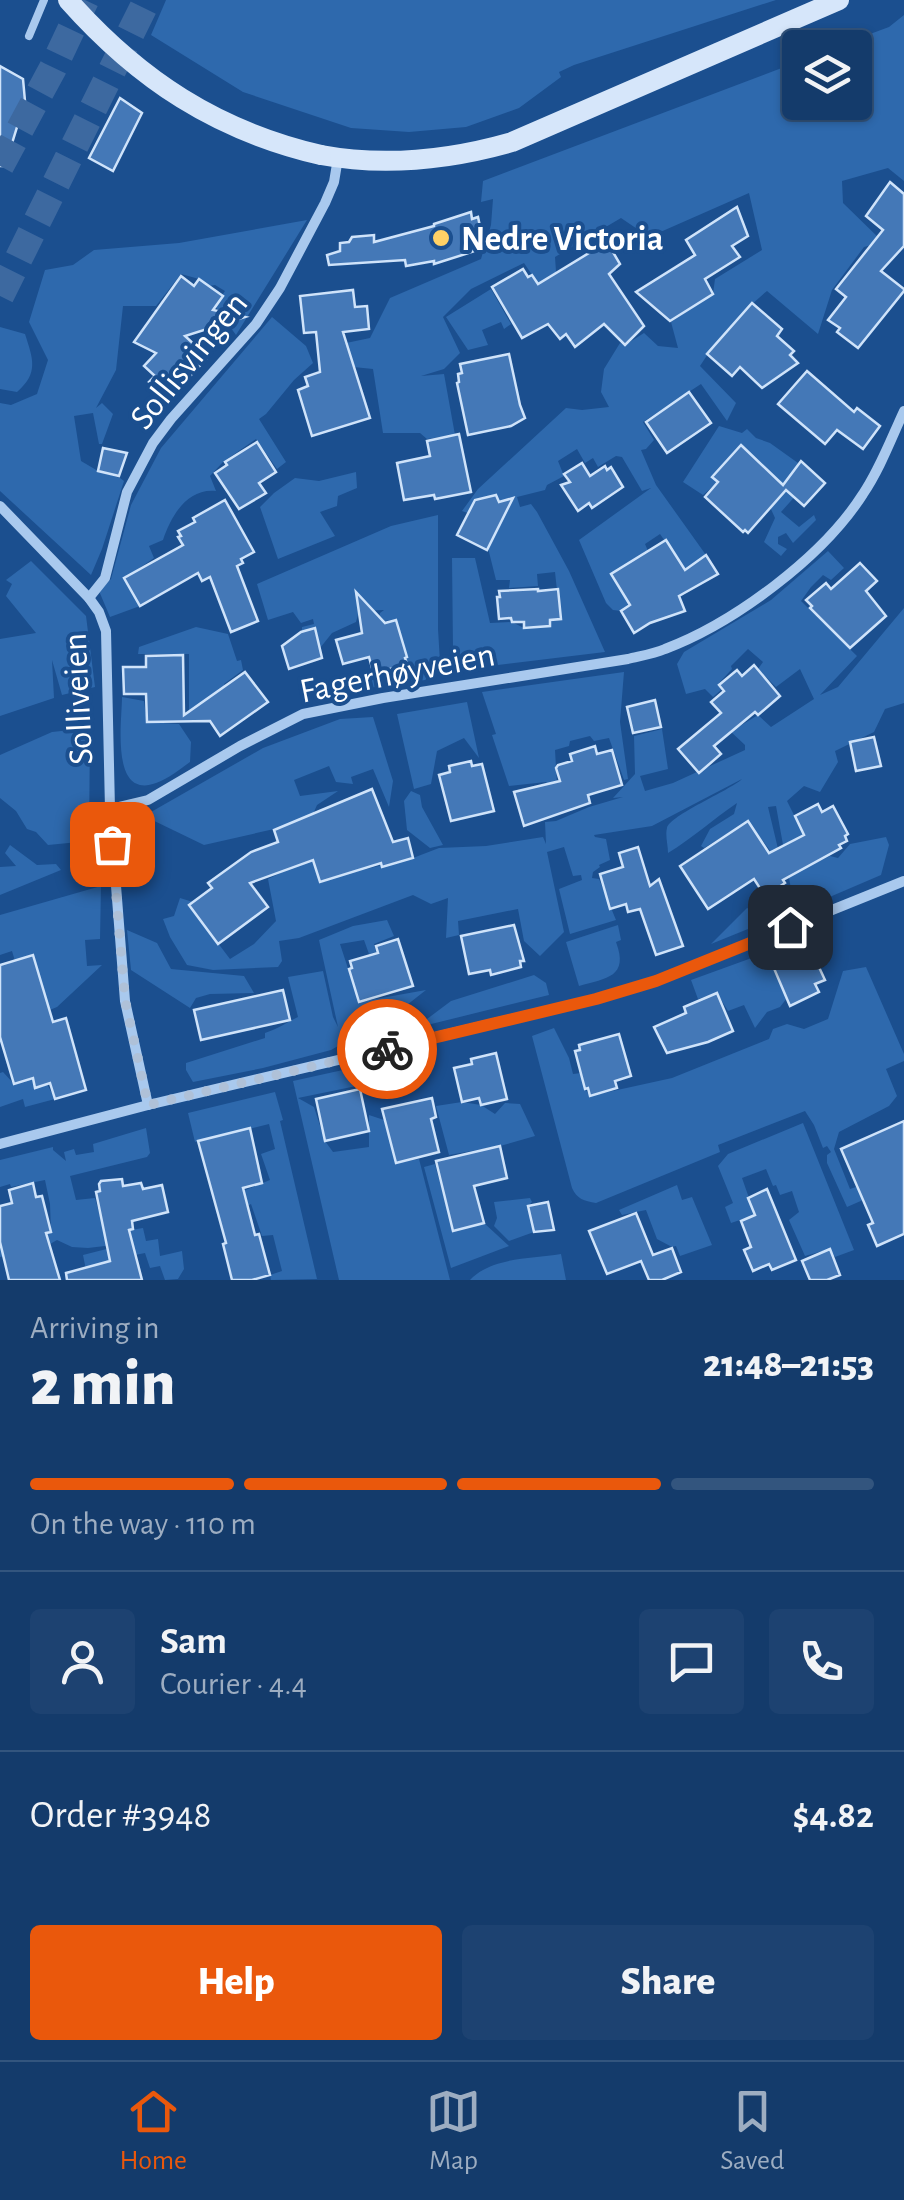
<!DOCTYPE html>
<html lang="en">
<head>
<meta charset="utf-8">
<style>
  :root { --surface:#143b6b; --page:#1d4271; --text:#f1f3f6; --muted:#9dadc1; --line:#33557e; --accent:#ea580c }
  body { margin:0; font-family:"Alegreya Sans",sans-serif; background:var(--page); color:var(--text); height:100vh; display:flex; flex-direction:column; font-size:38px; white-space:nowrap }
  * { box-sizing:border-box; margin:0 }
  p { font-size:32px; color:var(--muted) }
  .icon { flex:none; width:55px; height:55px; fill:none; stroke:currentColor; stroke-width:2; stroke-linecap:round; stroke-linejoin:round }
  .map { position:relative; height:1280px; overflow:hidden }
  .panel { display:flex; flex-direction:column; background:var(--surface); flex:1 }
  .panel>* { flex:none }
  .buttons { position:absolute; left:782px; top:30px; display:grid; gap:20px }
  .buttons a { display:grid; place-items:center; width:90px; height:90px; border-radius:10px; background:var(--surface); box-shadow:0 2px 8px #0004,0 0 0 2px var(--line); font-size:50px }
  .pin { position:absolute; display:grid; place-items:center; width:85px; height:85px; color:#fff; margin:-42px; border-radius:20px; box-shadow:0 5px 15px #0006 }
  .courier { position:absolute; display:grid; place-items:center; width:100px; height:100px; margin:-50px; border:8px solid #ea580c; border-radius:50%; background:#fff; color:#222; box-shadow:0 2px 12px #0007 }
  .summary em { font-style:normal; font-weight:800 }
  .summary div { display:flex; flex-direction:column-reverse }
  .summary { display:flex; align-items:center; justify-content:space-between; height:170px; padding:0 30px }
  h1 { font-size:65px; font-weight:800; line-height:75px }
  .bar { display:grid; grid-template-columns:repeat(4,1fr); gap:15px 10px; align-content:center; height:120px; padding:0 30px }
  .bar i { height:12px; border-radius:8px; background:var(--line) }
  .bar .active { background:var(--accent) }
  .bar p { grid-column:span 4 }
  .line { display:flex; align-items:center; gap:25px; padding:0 30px; border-top:2px solid var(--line) }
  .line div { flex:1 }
  .round { display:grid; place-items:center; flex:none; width:105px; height:105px; border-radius:10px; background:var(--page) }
  .action { display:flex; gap:20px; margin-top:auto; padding:20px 30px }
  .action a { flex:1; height:115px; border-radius:10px; background:var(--accent); color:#fff; font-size:40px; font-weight:800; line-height:115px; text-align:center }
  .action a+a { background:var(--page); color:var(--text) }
  .menu { display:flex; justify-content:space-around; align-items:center; height:140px; border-top:2px solid var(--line); background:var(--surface); font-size:28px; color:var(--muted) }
  .menu a { display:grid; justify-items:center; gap:5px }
  .menu .active { color:var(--accent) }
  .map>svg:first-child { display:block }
</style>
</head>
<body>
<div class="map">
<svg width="904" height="1280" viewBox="0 0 904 1280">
  <rect width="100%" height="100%" fill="#1b4f8f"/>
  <g fill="#2e69ad">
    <path d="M166 0H776L574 65 559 72 561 77 519 108 466 127 409 132 351 128 243 92 151 35Z"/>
    <path d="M904 15V181L888 168 842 181 843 203 883 242 864 247 832 290 818 334 767 291C742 312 717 339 700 366L736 403 727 421 701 384 643 422 654 440 646 449 641 450 656 485 706 555 685 570 660 534 645 544 648 551 611 574 629 604 621 611 613 610 606 603 579 540 651 488 642 491 622 457 616 456 598 467 593 458 585 463 577 449 558 461 564 476 547 485 545 490 517 497 520 507 531 504 537 512 569 571 605 652 474 668 453 650 452 558H475L490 623 512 622 524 628 560 618 555 572 537 574 538 586 509 588 510 580H496L488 548 499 524 462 511 478 489 566 408 582 410 609 407 601 392 604 369 620 343 625 345 644 333 658 346 678 348 671 322 713 294 715 279 762 250 749 193 649 237 621 218 555 257 559 315 524 263 471 289 443 317 460 353 444 369 421 376 444 374 455 435 427 439 420 433H383L373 369 334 365 327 347 370 338 390 298 481 259 491 225 493 199 481 202 483 181 800 61V102H855V48L835 47 889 27Z"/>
    <path d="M307 220 236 335 215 306 225 291 215 285 209 286 199 279 181 274 156 306H123L116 370 96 408 102 403 113 414 102 444H99L93 413 74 416 81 461 98 471 120 478 124 481 102 549 91 575 0 491V403L11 405 37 394 48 360 29 322 45 270 73 265 94 250 179 243Z"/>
    <path d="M491 289 511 324 504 329 501 322 482 330 488 345 468 350 446 317Z"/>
    <path d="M272 317 306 346 313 363 294 380 266 414 259 419 286 462 277 469 256 439 223 462 210 476 216 491C187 488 171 516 163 540L149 546 154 558 125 578 140 606 110 617 99 591 111 579 131 505 161 448Z"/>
    <path d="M0 327 25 334C33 359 39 373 17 392L0 389Z"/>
    <path d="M719 426 742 433 747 429 756 438 770 443 798 463 794 471 807 483 781 512 799 527 814 515 816 520 793 543 786 533 778 537V544L787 549 781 556 764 542 775 518 744 450 726 462 712 477 718 482 703 495 683 482Z"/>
    <path d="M356 472 357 488 338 496 337 506 320 512 335 536 278 559 260 507 274 493 295 478 319 481Z"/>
    <path d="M438 515V629L440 662 436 671 425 680 412 682 408 675 384 678 385 685 346 693 343 685 382 678 380 672 407 664V657L396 619 379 622 380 613 384 610 359 611 356 622 332 633 320 648 302 637V627L314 624 313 619 301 623 293 612 268 620 257 584 391 526Z"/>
    <path d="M828 551 844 568 831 580 823 575 811 587 801 601 857 656 820 695 838 687 904 608V703L885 709 874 732 835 751 838 762 820 792 804 786 787 801 804 835 791 842 805 868 830 856 838 858 850 844 886 837 889 845 881 875 797 911 794 902 795 910 711 944 747 908 757 913 791 889 776 806 768 807 780 857 774 856 748 821 704 848 701 846 710 829 734 814 737 803C713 819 693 838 668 853 668 845 665 835 667 828 670 815 729 791 742 779L652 826 594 835 595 837 606 839 610 860 599 865 600 867 593 872 592 878 599 879 616 920 570 934 559 889 582 880 581 875 573 876 564 847 547 852 564 932 540 956 524 941 518 909 458 921 459 935 446 938 448 898 431 904 413 895 299 938 279 941 282 961 278 967 213 970 187 965 170 937 163 919 174 916 180 898 193 902 199 918 230 959 254 944 276 921 268 879 295 866 283 827 204 845 144 816 263 748 340 719 373 717 393 781 389 807 373 769 351 777 353 784 336 782 329 766 294 780 300 796 338 791 317 805 313 814 345 874 413 858 439 848 486 846 543 837 546 844 545 822 556 821 589 807 623 797 613 798 635 774 634 736 662 729 668 769 640 776 645 791 673 783 745 750V745L729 730 735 729 758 715 771 727 814 699 800 669 776 687 758 669 763 662 748 649 731 666 732 669 719 683 721 690 713 697 705 689 686 694 677 664 684 652 771 600Z"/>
    <path d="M31 561 86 616 95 687 62 695 52 660 54 698 0 716V639L36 633 6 596 12 584 6 580Z"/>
    <path d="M196 627 228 634 237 661 241 660 243 670 224 684 226 688 208 701 203 721H189V654H138L139 647Z"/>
    <path d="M624 672 620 722 628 779 624 780 609 738 594 741 590 736 570 741 569 746 555 750 557 784 550 787 546 782 509 786 492 735 496 734 482 692Z"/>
    <path d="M122 697 144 701 147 722 179 724 191 742 190 762C180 769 168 779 156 783 110 800 122 721 122 697Z"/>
    <path d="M467 702 479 758 464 738 437 751 431 784 414 789 397 714Z"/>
    <path d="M90 728 89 841 48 845 36 832 27 829 16 811 0 798V755L52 732Z"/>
    <path d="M411 791 420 795 422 807 443 845 430 848 407 830 404 801Z"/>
    <path d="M10 845 37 865 56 864 61 870 0 895V867L16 866 5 853Z"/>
    <path d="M101 886 100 939 85 940 87 966 102 965 57 1007 23 1021 17 1013 47 1001 33 956 15 961 12 951 0 955V915Z"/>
    <path d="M387 920 394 936 374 944 376 952 369 954 364 940 340 944 359 1002 426 990 398 1012 340 1038V1045L331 1050 263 1068 193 1082 186 1070V1063L265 1038V1033C278 1029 287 1022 298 1017L288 977 323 971 333 1017 338 1027 319 940 353 926Z"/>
    <path d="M618 925 621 940 616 942C629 977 607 978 579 986L566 942Z"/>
    <path d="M127 930 157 943 171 969 244 976 254 993 210 994 196 998 190 1008 131 970Z"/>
    <path d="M768 952 787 998 780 1007 767 1012 755 1028 744 1005 728 1011 717 993 698 999 691 980Z"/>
    <path d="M866 967 904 1054V1061L886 1069 897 1096 889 1106 839 1132 834 1149 850 1189 856 1187 859 1191 895 1186 847 1207 827 1163V1155L831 1152 827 1146 823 1148 814 1125 805 1111 718 1145 720 1152 596 1203C584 1201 577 1199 572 1188L532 1036 554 1028 569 1058 573 1074 581 1073 585 1089 590 1096 672 1078 769 1039 773 1029 787 1024 804 1029 828 1019 843 971Z"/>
    <path d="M534 975 546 983 549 995 415 1028 451 1001Z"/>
    <path d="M370 1064 371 1083 298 1098 314 1107 325 1141 333 1152 369 1147V1115L384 1120 396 1163 419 1159 450 1280H339L293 1081Z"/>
    <path d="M3 1072 14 1084 33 1078 36 1087 47 1084 55 1099 25 1107 23 1099 0 1107V1073Z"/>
    <path d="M275 1092 283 1120 280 1121 317 1279 271 1280 270 1275 282 1271 273 1235 262 1236 251 1204 247 1206 243 1191 270 1180 261 1154 275 1149 269 1124 195 1142 188 1113Z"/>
    <path d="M462 1102 481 1105 495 1114 505 1103 520 1104 535 1136 500 1146 449 1155 436 1106Z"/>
    <path d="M803 1123 854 1250 835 1257 830 1249 805 1256 789 1220 799 1212 792 1191 780 1195 776 1185 773 1186 766 1169 742 1178 755 1215 731 1223 725 1207 733 1203 718 1166 728 1154Z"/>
    <path d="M146 1128 150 1153 147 1157 70 1176 76 1200 95 1198 105 1234 143 1228 146 1241 158 1239 160 1256 182 1251 184 1269 178 1279 165 1280 160 1266 150 1268 145 1253 135 1255 88 1280 83 1255 130 1243 88 1248 72 1247 57 1240 43 1248 0 1257V1244L51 1232 50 1204 45 1180 11 1187 10 1184 0 1187V1160L53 1147V1150L66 1161 64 1152 74 1149 76 1155 94 1152 93 1144Z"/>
    <path d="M435 1164 453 1231 484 1223 509 1246 451 1268 424 1167Z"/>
    <path d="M677 1185 682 1200 692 1197 712 1245 680 1256 676 1246 672 1247 657 1239 646 1210 622 1215 619 1210Z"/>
    <path d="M530 1198 532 1202 528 1206 534 1232 509 1241 494 1226 497 1218 494 1202Z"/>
    <path d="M561 1254 566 1280H470C492 1257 530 1259 561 1254Z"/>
  </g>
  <g fill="#4478b7" stroke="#cfe3fa" stroke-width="2.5">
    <path d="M0 66 23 79 25 101 5 166H0Z"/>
    <path d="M120 98 142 113 113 171 89 158Z"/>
    <path d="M890 182 904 194V246L881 271 904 289V291L858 348 837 332 840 328 828 320 846 297 836 289 883 230 866 216Z"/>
    <path d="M737 207 748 236 732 246 740 257 705 279 713 294 670 321 636 292 695 255 686 240Z"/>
    <path d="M471 212 472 219 478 217 483 241 477 243 478 250 434 264V261L406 266 405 260 329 265 327 255 340 251V243L349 242 352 237 374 235V242L434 226V224Z"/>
    <path d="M607 242 620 264 609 274 644 326 625 345 604 324 575 347 566 334 560 339 548 324 522 338 492 287 523 269 528 277 532 275 538 284Z"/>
    <path d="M181 276 194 286 199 279 223 296 213 310 245 317 185 336 208 357 174 393 172 390 166 396 149 382 155 376 144 366 156 353 134 342Z"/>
    <path d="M353 290 355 307 367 306 369 329 343 332 370 418 312 436 298 390 308 386 305 377 320 372 316 332 304 333 300 296Z"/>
    <path d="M752 303 782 329 777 336 794 351 790 355 798 363 762 388 740 367 732 376 707 354Z"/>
    <path d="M509 354 520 405 525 418 511 426 468 435 457 383 459 382 458 374 462 373 460 364Z"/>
    <path d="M807 371 854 412 857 408 880 426 863 449 837 430 825 444 778 404Z"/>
    <path d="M689 392 711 423 667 453 646 422Z"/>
    <path d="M459 434 471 492 435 499 434 495 404 500 397 463 430 456 427 441Z"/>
    <path d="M257 442 276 472 259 483 266 493 239 509 215 473 227 465 225 462Z"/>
    <path d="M741 445 783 485 801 461 825 483 804 506 786 490 748 533 745 530 743 532 705 497 718 482 712 477Z"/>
    <path d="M103 448 127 453 119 476 98 471Z"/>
    <path d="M582 463 590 476 605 466 607 470 611 467 623 487 592 508 589 503 578 511 561 485 570 482 564 474Z"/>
    <path d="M496 495 499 502 513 498 487 550 457 535 475 500Z"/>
    <path d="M225 500 254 552 241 559 243 563 237 566 258 621 231 632 210 577 202 581 198 573 140 606 124 578 183 545 178 537 181 536 178 531 195 522 193 518Z"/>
    <path d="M666 540 685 570 706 555 718 574 679 596 685 611 650 623 634 633 621 611 630 605 611 574Z"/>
    <path d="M860 563 877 581 866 591 886 616 850 648 810 608 812 606 806 600 826 583 831 589Z"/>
    <path d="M538 589V591L558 589 561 619 550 620V626L524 628V622H512L511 618 499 619 497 597H500L499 591Z"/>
    <path d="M356 592 385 623 396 620 407 657 405 658 407 664 380 672 378 666 372 668 369 657 343 664 336 640 362 633Z"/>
    <path d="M315 628 322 658 289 669 282 646 301 632Z"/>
    <path d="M183 655 184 715 245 672 268 702 220 736 210 721 147 722 146 694H124L123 667H146V656Z"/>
    <path d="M754 665 780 696 758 715 755 712 714 746 721 754 699 773 678 749 721 713 711 702 724 691 719 685 737 670 742 676Z"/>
    <path d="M655 700 661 727 633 733 627 707Z"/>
    <path d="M874 737 881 766 856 771 850 742Z"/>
    <path d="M595 746 597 754 612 750 622 785 588 795 590 803 524 826 514 792 560 781 556 768 558 765 572 761 570 754Z"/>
    <path d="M471 761 472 766 482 764 494 811 451 821 439 775 450 772 449 766Z"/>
    <path d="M372 789 393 842 408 838 413 858 382 867 381 863 320 882 313 860 250 883 268 907 218 944 189 905 212 888 208 883 251 852 278 842 274 830Z"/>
    <path d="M818 804 822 812 833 806 848 834 845 836 847 841 839 845 841 848 783 880 785 883 765 896 754 879 708 909 680 866 748 821 769 853 804 835 795 816Z"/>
    <path d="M638 847 650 886 659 879 683 946 656 955 640 909 628 912 626 904 610 909 600 874 623 867 619 853Z"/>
    <path d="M514 925 524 961H520L521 967 491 975 490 970 469 974 461 936Z"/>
    <path d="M398 939 413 986 359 1002 349 969 352 968 350 961 378 953 376 946Z"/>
    <path d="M796 947 799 953 810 948 825 980 815 984 819 992 790 1006 770 959Z"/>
    <path d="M33 955 53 1022 66 1018 86 1090 55 1099 50 1083 35 1088 33 1078 14 1084 0 1037V965Z"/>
    <path d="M283 990 290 1020 201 1040 194 1010Z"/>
    <path d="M717 993 733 1031 708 1042 667 1053 654 1027 686 1013 684 1007Z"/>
    <path d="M619 1034 631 1076 615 1081 617 1088 590 1096 588 1088 585 1089 575 1051 580 1050 579 1045Z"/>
    <path d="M496 1053 507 1099 481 1105 479 1098 462 1102 454 1068 472 1064 471 1059Z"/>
    <path d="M360 1089 369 1131 325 1141 316 1099Z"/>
    <path d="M432 1098 436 1117 431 1119 439 1152 396 1163 382 1109Z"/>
    <path d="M904 1121V1234L877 1246 868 1225 873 1223 841 1149Z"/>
    <path d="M250 1128 262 1183 243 1188 255 1235 259 1234 270 1275 252 1280H232L223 1244 226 1243 198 1141Z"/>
    <path d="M500 1146 507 1178 474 1186 484 1223 453 1231 436 1161Z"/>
    <path d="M122 1179 123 1186 141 1183 143 1189 162 1185 168 1212 132 1221 133 1229 129 1230 142 1280H67L66 1273 110 1261 96 1192 100 1191 99 1184 101 1181Z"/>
    <path d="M33 1183 36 1197 42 1196 51 1232 46 1233 60 1280H9L0 1242V1206L12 1203 9 1190Z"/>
    <path d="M767 1189 796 1260 772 1270 769 1264 753 1271 744 1250 751 1247 741 1221 755 1215 748 1198Z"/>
    <path d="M548 1202 554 1230 534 1232 528 1206Z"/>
    <path d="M636 1213 653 1255 672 1248 681 1272 662 1280H649L641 1261 607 1274 589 1231Z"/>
    <path d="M830 1249 840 1275 827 1280H810L802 1261Z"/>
  </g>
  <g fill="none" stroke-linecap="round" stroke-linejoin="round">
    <g stroke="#3d69a0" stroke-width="28" stroke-dasharray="28 14" stroke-linecap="butt">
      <path d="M0 166 53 68 85 0"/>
      <path d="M0 296 147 0"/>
    </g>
    <path stroke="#a9c9ee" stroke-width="8" d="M29 36 44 0"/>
    <g stroke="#a9c9ee" stroke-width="10">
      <path d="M0 506 89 598 99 612 106 631 110 809 125 1001 148 1105"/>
      <path d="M89 598 105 578 127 492 153 443 171 419 256 324 280 288 325 203 334 182 338 158"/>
      <path d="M110 809 148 800 240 746 303 714 383 698 628 659C640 656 653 654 665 649 734 623 823 557 863 494 880 469 891 439 904 411"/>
      <path d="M0 1144 148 1105 596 999 656 981 904 881"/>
    </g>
    <path stroke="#d6e6fa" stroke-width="20" d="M321 155C386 167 449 160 512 142L839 0"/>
    <path stroke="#d6e6fa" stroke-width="20" d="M68 0C139 80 217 131 321 155"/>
  </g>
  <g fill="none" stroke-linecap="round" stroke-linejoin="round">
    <path stroke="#afc1d8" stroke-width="10" stroke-dasharray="0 18" d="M112 844 125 1000 148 1105 387 1049"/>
    <path stroke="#ea580c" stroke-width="12" d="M387 1049 596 999 656 981 790 927"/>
  </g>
  <circle fill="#ffd166" stroke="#1b4f8f" stroke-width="4" cx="441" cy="238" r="10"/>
  <g text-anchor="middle" stroke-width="8" stroke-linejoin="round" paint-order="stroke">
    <g font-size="35" font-weight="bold" fill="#fff" stroke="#1b4f8f" text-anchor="start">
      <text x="461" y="250">Nedre Victoria</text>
    </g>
    <g font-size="35" fill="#fff" stroke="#1b4f8f">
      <text transform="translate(188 360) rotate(-51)" y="12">Sollisvingen</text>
      <text transform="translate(397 672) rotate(-11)" y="12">Fagerhøyveien</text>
      <text transform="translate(77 699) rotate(-93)" y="12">Solliveien</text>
    </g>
  </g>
</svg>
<div class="buttons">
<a><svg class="icon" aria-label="layers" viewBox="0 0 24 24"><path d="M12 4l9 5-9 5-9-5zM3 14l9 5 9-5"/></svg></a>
</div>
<div class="pin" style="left:112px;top:844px;background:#ea580c"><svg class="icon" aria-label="bag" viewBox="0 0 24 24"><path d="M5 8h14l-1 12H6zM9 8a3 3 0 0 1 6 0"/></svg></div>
<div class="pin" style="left:790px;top:927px;background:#1f2937"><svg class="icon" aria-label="home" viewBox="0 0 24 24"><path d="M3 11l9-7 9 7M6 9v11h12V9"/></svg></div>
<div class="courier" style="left:387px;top:1049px"><svg class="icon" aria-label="bike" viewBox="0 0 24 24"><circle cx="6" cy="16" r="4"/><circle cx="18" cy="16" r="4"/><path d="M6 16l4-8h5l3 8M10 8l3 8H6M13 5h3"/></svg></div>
</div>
<section class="panel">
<div class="summary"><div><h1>2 min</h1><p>Arriving in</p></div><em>21:48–21:53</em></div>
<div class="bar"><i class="active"></i><i class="active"></i><i class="active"></i><i></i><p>On the way · 110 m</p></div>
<div class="line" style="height:180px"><a class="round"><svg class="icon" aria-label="person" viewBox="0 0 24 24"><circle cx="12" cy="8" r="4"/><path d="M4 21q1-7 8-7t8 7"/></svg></a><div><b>Sam</b><p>Courier · 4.4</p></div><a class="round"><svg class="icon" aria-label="chat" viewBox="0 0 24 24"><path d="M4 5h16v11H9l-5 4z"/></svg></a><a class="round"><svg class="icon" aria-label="phone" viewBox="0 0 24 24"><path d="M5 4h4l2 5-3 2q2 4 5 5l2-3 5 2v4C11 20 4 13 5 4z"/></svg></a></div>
<div class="line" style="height:130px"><div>Order #3948</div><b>$4.82</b></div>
<div class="action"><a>Help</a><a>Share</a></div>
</section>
<nav class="menu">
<a class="active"><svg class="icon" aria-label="home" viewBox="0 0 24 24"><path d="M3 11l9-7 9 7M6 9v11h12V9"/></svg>Home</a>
<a><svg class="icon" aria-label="map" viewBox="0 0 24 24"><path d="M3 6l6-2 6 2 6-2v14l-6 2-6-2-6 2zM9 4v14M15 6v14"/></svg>Map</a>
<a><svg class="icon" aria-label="saved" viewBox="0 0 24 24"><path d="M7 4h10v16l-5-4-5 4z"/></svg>Saved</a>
</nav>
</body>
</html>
